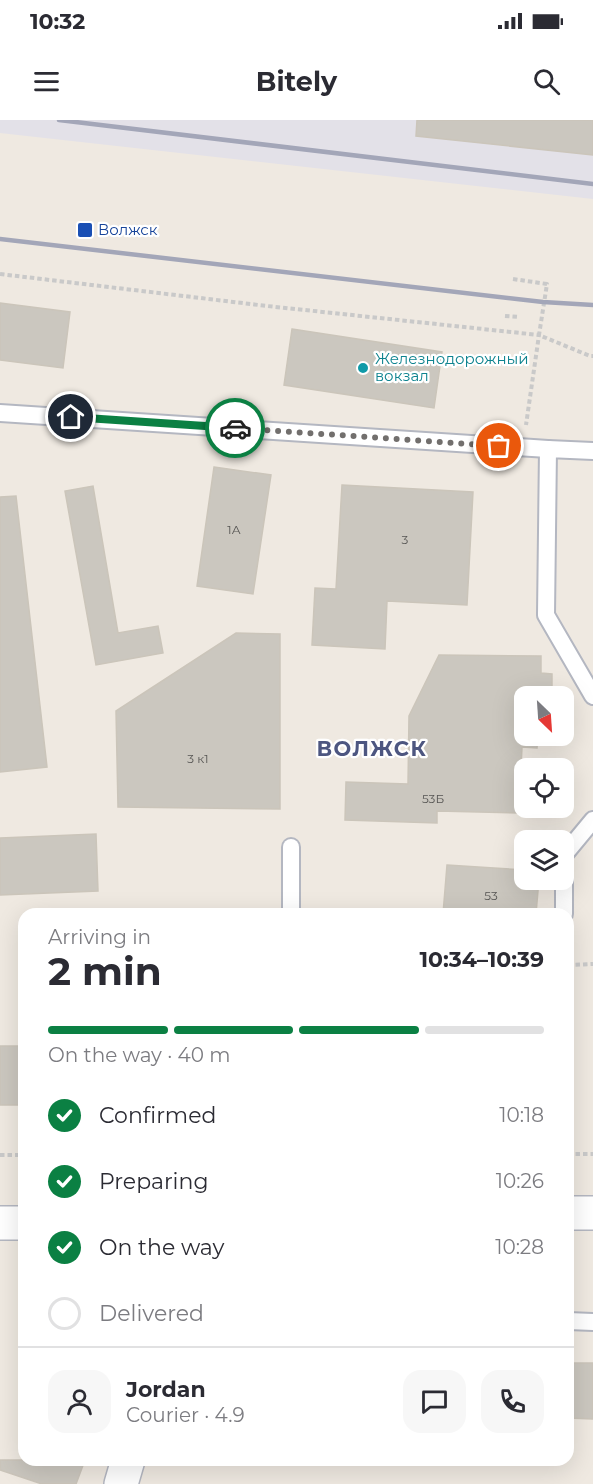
<!DOCTYPE html>
<html lang="en">
<head>
<meta charset="utf-8">
<style>
  :root { --surface:#fff; --page:#f7f7f7; --text:#2b2b33; --muted:#7c7c81; --line:#e1e1e2; --accent:#0b8043 }
  body { margin:0; font-family:Montserrat,sans-serif; background:var(--page); color:var(--text); height:100vh; display:flex; flex-direction:column; font-size:22px; white-space:nowrap }
  * { box-sizing:border-box; margin:0 }
  p { font-size:20px; color:var(--muted) }
  .icon { flex:none; width:33px; height:33px; fill:none; stroke:currentColor; stroke-width:2; stroke-linecap:round; stroke-linejoin:round }
  .map { position:relative; flex:1; overflow:hidden }
  .details { position:absolute; left:18px; top:788px; width:556px; height:558px; display:flex; flex-direction:column; background:var(--surface); border-radius:18px; box-shadow:0 6px 24px #0002 }
  .details>* { flex:none }
  .needle { width:39px; rotate:155deg }
  .fabs { position:absolute; left:514px; top:566px; display:grid; gap:12px }
  .fabs a { display:grid; place-items:center; width:60px; height:60px; border-radius:12px; background:var(--surface); box-shadow:0 6px 24px #0002; font-size:30px }
  .pin { position:absolute; display:grid; place-items:center; width:51px; height:51px; color:#fff; margin:-26px; border:3px solid #fff; border-radius:50%; box-shadow:0 2px 6px #0007 }
  .courier { position:absolute; display:grid; place-items:center; width:60px; height:60px; margin:-30px; border:4px solid #0b8043; border-radius:50%; background:#fff; color:#222; box-shadow:0 2px 8px #0007 }
  .head em { font-style:normal; font-weight:700 }
  .head div { display:flex; flex-direction:column-reverse }
  .head { display:flex; align-items:center; justify-content:space-between; height:102px; padding:0 30px }
  h1 { font-size:39px; font-weight:700; line-height:45px }
  .bar { display:grid; grid-template-columns:repeat(4,1fr); gap:9px 6px; align-content:center; height:72px; padding:0 30px }
  .bar i { height:8px; border-radius:4px; background:var(--line) }
  .bar .active { background:var(--accent) }
  .bar p { grid-column:span 4 }
  .line { display:flex; align-items:center; gap:15px; padding:0 30px; border-top:2px solid var(--line) }
  .line div { flex:1 }
  .round { display:grid; place-items:center; flex:none; width:63px; height:63px; border-radius:18px; background:var(--page) }
  ol { padding:0 30px; list-style:none }
  li { display:flex; align-items:center; gap:18px; height:66px }
  li p { margin-inline-start:auto }
  li .icon { padding:6px; border-radius:50%; background:var(--accent); color:#fff; stroke-width:4 }
  li:last-child { color:var(--muted) }
  li i { width:33px; height:33px; border:3px solid var(--line); border-radius:50% }
  .status { display:flex; justify-content:space-between; align-items:center; height:42px; padding:0 30px; background:var(--surface); direction:ltr }
  .status svg { height:16px; fill:currentColor }
  header { display:flex; justify-content:space-between; align-items:center; height:78px; padding:0 30px; background:var(--surface); font-size:27px; font-weight:700 }
  .map>svg:first-child { display:block }
</style>
</head>
<body>
<div class="status"><b>10:32</b><svg viewBox="0 0 49 12"><path d="M0 12V9h3v3zM5 12V6h3v6zM10 12V3h3v9zM15 12V0h3v12zM26 1h20v11H26zM47 4h2v5h-2z"/></svg></div>
<header><svg class="icon" aria-label="menu" viewBox="0 0 24 24"><path d="M4 6h16M4 12h16M4 18h16"/></svg>Bitely<svg class="icon" aria-label="search" viewBox="0 0 24 24"><circle cx="10" cy="10" r="6"/><path d="M15 15l6 6"/></svg></header>
<div class="map">
<svg width="593" height="1364" viewBox="0 0 593 1364">
  <rect width="100%" height="100%" fill="#efe9e1"/>
  <path fill="#e3e1e8" d="M0 0H593V79L0 13Z"/>
  <g fill="#cbc7bf" stroke="#cbc5ba" stroke-width="1.5">
    <path d="M417 0H593V35L416 16Z"/>
    <path d="M0 183 70 192 63 248 0 240Z"/>
    <path d="M292 209 442 232 434 288 284 265Z"/>
    <path d="M214 347 271 355 253 474 197 466Z"/>
    <path d="M342 365 473 372 467 485 387 481 385 529 312 525 315 468 336 469Z"/>
    <path d="M93 366 118 513 158 506 163 533 96 545 65 371Z"/>
    <path d="M16 376 47 647 0 652V377Z"/>
    <path d="M236 513 280 514V689L118 687 116 591Z"/>
    <path d="M439 535 541 536V553L552 554V576H525V615H538L537 628 522 627 519 693 437 691V703L345 700 346 662 408 664 409 596Z"/>
    <path d="M96 714 98 771 0 775V718Z"/>
    <path d="M447 745 525 750V759H539L536 794H443Z"/>
    <rect x="0" y="926" width="24" height="59"/>
    <path d="M568 1243H593V1299L568 1298Z"/>
    <path d="M0 1340H85L76 1364H42L0 1350Z"/>
  </g>
  <g fill="none" stroke-linecap="round" stroke-linejoin="round">
    <g stroke="#b4b7c1" stroke-width="20">
      <g id="service">
        <path d="M0 293 548 329"/>
        <path d="M593 331 548 329 546 495 593 576"/>
        <path d="M291 727V794"/>
        <path d="M564 794V735L593 700"/>
        <path d="M568 1201 593 1202"/>
      </g>
    </g>
    <g stroke="#b4b7c1" stroke-width="36">
      <path id="minor" d="M121 1364 128 1340"/>
    </g>
    <g stroke="#b4b7c1" stroke-width="36">
      <g id="secondary">
        <path d="M568 1093H593"/>
        <path d="M0 1103H24"/>
      </g>
    </g>
    <g stroke="#c9c9c9" stroke-width="4" stroke-dasharray="4.5 3" stroke-linecap="butt">
      <path d="M0 154 267 186 539 215 526 305"/>
      <path d="M513 159 547 164 539 215 590 236H593"/>
      <path d="M505 196 519 197"/>
      <path d="M568 845 593 844"/>
      <path d="M568 1034H593"/>
      <path d="M0 1035H24"/>
    </g>
    <use href="#service" stroke="#fff" stroke-width="16"/>
    <use href="#minor" stroke="#fff" stroke-width="33"/>
    <use href="#secondary" stroke="#fff" stroke-width="33"/>
    <g stroke="#a3a6b8" stroke-width="4.5">
      <path d="M59 0 593 64"/>
      <path d="M0 119 543 182 593 185"/>
    </g>
  </g>
  <g fill="none" stroke-linecap="round" stroke-linejoin="round">
    <path stroke="#726f6d" stroke-width="6" stroke-dasharray="0 10.8" d="M235 308 499 326"/>
    <path stroke="#0b8043" stroke-width="8" d="M71 297 235 308"/>
  </g>
  <rect fill="#1a4fb4" stroke="#fff" stroke-width="2" x="77" y="102" width="16" height="16" rx="3"/>
  <circle fill="#0f9aa8" stroke="#fff" stroke-width="2" cx="363" cy="248" r="6"/>
  <g text-anchor="middle" stroke-width="4.5" stroke-linejoin="round" paint-order="stroke">
    <g font-size="12" fill="#555452">
      <text x="234" y="414">1А</text>
      <text x="405" y="424">3</text>
      <text x="198" y="643">3 к1</text>
      <text x="433" y="683">53Б</text>
      <text x="491" y="780">53</text>
    </g>
    <g font-size="15" fill="#164399" stroke="#fff" text-anchor="start">
      <text x="98" y="115">Волжск</text>
    </g>
    <g font-size="15" fill="#0d838f" stroke="#fff" text-anchor="start">
      <text x="375" y="244">Железнодорожный<tspan x="375" dy="17">вокзал</tspan></text>
    </g>
    <g font-size="21" font-weight="bold" letter-spacing="1.5" fill="#4d5680" stroke="#fff">
      <text x="372" y="636">ВОЛЖСК</text>
    </g>
  </g>
</svg>
<div class="fabs">
<a><svg class="needle" viewBox="-14 -14 28 28"><path d="M0-13l5 13h-10z" fill="#e53935"/><path d="M0 13l5-13h-10z" fill="#7c7c81"/></svg></a>
<a><svg class="icon" aria-label="locate" viewBox="0 0 24 24"><circle cx="12" cy="12" r="6"/><path d="M12 2v4M12 18v4M2 12h4M18 12h4"/></svg></a>
<a><svg class="icon" aria-label="layers" viewBox="0 0 24 24"><path d="M12 4l9 5-9 5-9-5zM3 14l9 5 9-5"/></svg></a>
</div>
<div class="pin" style="left:499px;top:326px;background:#ea580c"><svg class="icon" aria-label="bag" viewBox="0 0 24 24"><path d="M5 8h14l-1 12H6zM9 8a3 3 0 0 1 6 0"/></svg></div>
<div class="pin" style="left:71px;top:297px;background:#1f2937"><svg class="icon" aria-label="home" viewBox="0 0 24 24"><path d="M3 11l9-7 9 7M6 9v11h12V9"/></svg></div>
<div class="courier" style="left:235px;top:308px"><svg class="icon" aria-label="car" viewBox="0 0 24 24"><path d="M5 17H2v-5l4-1 3-4h7l3 4 3 1v5h-3M9 17h6M6 11h13"/><circle cx="7" cy="17" r="2"/><circle cx="17" cy="17" r="2"/></svg></div>
<section class="details">
<div class="head"><div><h1>2 min</h1><p>Arriving in</p></div><em>10:34–10:39</em></div>
<div class="bar"><i class="active"></i><i class="active"></i><i class="active"></i><i></i><p>On the way · 40 m</p></div>
<ol>
<li><svg class="icon" aria-label="check" viewBox="0 0 24 24"><path d="M5 12l5 5 9-10"/></svg>Confirmed<p>10:18</p></li>
<li><svg class="icon" aria-label="check" viewBox="0 0 24 24"><path d="M5 12l5 5 9-10"/></svg>Preparing<p>10:26</p></li>
<li><svg class="icon" aria-label="check" viewBox="0 0 24 24"><path d="M5 12l5 5 9-10"/></svg>On the way<p>10:28</p></li>
<li><i></i>Delivered</li>
</ol>
<div class="line" style="height:108px"><a class="round"><svg class="icon" aria-label="person" viewBox="0 0 24 24"><circle cx="12" cy="8" r="4"/><path d="M4 21q1-7 8-7t8 7"/></svg></a><div><b>Jordan</b><p>Courier · 4.9</p></div><a class="round"><svg class="icon" aria-label="chat" viewBox="0 0 24 24"><path d="M4 5h16v11H9l-5 4z"/></svg></a><a class="round"><svg class="icon" aria-label="phone" viewBox="0 0 24 24"><path d="M5 4h4l2 5-3 2q2 4 5 5l2-3 5 2v4C11 20 4 13 5 4z"/></svg></a></div>
</section>
</div>
</body>
</html>
